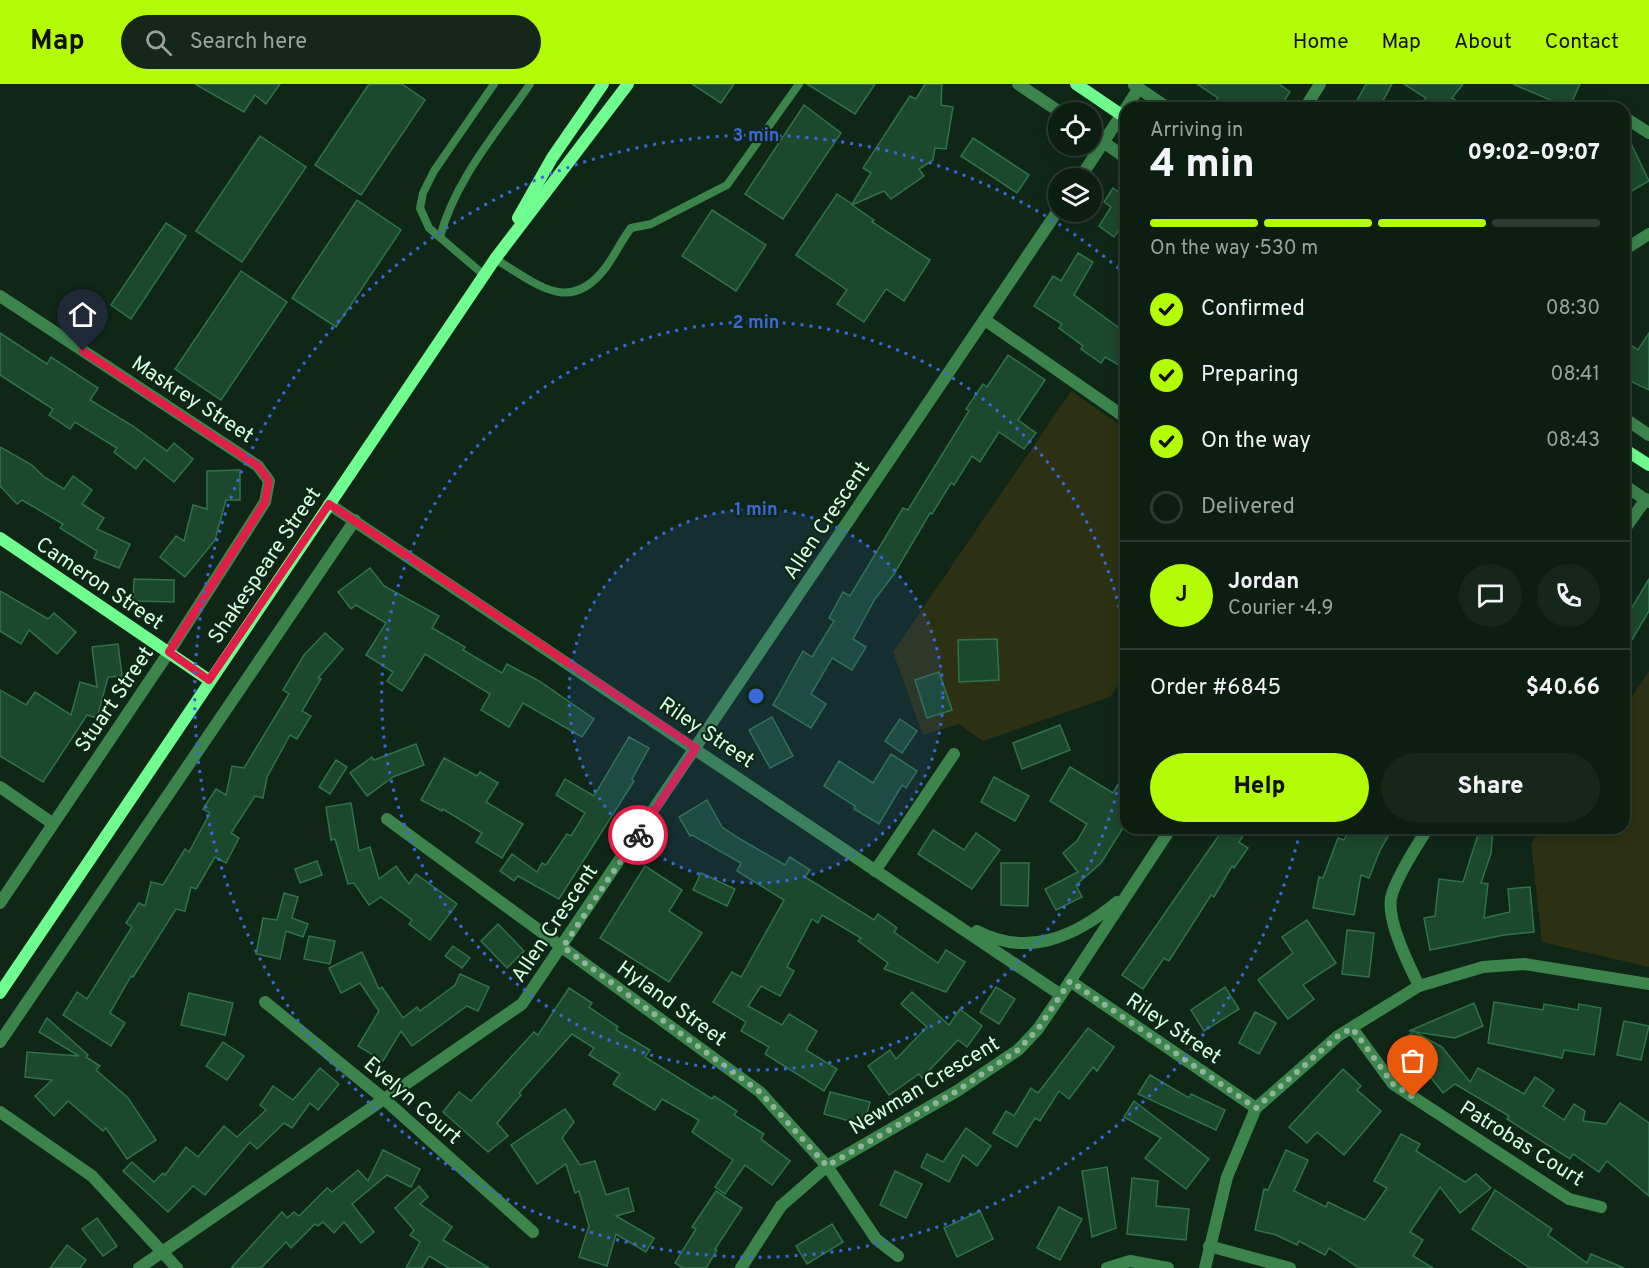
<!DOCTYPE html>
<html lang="en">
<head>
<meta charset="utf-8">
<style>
  :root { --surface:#0c1d12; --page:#15261b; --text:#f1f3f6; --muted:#9aa29f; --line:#2c3b32; --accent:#b3fc05 }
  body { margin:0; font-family:Overpass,sans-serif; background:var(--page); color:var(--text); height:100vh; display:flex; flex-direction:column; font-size:22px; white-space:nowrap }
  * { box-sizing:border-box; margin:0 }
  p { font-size:20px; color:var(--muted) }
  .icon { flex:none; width:33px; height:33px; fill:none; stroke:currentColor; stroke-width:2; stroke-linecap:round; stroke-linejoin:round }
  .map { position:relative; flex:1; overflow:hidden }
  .details { position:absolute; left:1120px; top:18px; width:510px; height:732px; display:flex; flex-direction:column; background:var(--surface); border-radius:18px; box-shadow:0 3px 15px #0003,0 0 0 2px var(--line) }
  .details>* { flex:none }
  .controls { position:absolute; left:1048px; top:18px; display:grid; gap:12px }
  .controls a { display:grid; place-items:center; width:54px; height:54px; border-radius:50%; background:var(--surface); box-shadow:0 3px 15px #0003,0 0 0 2px var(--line); font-size:30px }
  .pin { position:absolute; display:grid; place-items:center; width:51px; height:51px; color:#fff; margin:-62px -26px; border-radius:50% 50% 50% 0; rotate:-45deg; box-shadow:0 0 6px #0007 }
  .pin .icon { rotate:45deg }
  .courier { position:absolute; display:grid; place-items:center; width:60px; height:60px; margin:-30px; border:4px solid #e11d48; border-radius:50%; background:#fff; color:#222; box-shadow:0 2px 8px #0007 }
  .overview em { font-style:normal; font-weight:800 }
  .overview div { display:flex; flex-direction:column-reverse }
  .overview { display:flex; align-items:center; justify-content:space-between; height:102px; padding:0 30px }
  h1 { font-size:39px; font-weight:800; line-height:45px }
  .bar { display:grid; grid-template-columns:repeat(4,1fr); gap:9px 6px; align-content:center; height:72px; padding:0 30px }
  .bar i { height:8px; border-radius:4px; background:var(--line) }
  .bar .selected { background:var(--accent) }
  .bar p { grid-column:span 4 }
  .line { display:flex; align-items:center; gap:15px; padding:0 30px; border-top:2px solid var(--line) }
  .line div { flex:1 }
  .round { display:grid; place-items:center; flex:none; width:63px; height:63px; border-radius:32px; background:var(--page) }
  ol { padding:0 30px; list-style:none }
  li { display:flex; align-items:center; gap:18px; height:66px }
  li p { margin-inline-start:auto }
  li .icon { padding:6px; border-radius:50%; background:var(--accent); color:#111; stroke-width:4 }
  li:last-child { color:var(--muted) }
  li i { width:33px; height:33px; border:3px solid var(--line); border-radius:50% }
  .button { display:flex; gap:12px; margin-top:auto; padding:12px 30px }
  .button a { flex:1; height:69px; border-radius:36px; background:var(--accent); color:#111; font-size:24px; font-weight:800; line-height:69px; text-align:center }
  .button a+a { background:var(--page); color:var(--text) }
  header { display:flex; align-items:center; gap:36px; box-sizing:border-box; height:84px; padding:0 30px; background:var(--accent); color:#111 }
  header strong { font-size:28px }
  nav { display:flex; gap:33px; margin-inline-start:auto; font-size:21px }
  .search { width:420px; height:54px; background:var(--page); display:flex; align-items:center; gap:15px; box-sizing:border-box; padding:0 21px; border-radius:33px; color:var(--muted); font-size:22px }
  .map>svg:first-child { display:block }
</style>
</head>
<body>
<header>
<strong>Map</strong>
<div class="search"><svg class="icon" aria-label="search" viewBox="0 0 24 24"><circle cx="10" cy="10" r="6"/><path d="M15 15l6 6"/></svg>Search here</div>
<nav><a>Home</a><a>Map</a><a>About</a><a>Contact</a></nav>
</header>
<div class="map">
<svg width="1649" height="1184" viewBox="0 0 1649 1184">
  <rect width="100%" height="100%" fill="#102718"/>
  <g fill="#2c3113">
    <path d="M1071 307 1126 345V589L1110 613 983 657 959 640 923 651 893 568Z"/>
    <path d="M1649 587V883L1542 858 1531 760 1542 744H1624L1625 623Z"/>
  </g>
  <g fill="#1c482d" stroke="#2e7349" stroke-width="1.5">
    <path d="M195 0H280L266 20 255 11 244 28Z"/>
    <path d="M369 0H402L425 16 361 111 315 81Z"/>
    <path d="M692 0H734L721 19Z"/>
    <path d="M807 0H875L855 30Z"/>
    <path d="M925 0H942L941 21 953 23 946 65 935 64 933 76 919 85 924 92 891 115 884 107 852 121 874 136 872 138 930 176 904 217 886 205 864 238 837 220 847 206 796 171 837 110 852 120 871 89 863 84 910 12 916 15Z"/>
    <path d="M1197 0H1279L1290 8 1279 24H1211L1218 14Z"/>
    <path d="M1366 0H1392L1379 24H1353Z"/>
    <path d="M1404 0H1463L1452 14 1455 16 1450 24H1419L1426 14Z"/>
    <path d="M1513 0H1580L1569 24Z"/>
    <path d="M804 21 841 49 783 135 745 110Z"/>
    <path d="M1624 45 1649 97 1628 109 1624 102Z"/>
    <path d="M260 52 306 83 242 178 196 147Z"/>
    <path d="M973 54 1029 91 1017 109 961 72Z"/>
    <path d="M1113 104 1126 113V148L1120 144 1114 153 1099 142 1111 123 1104 118Z"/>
    <path d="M357 116 401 146 336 243 292 214Z"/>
    <path d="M712 126 766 161 736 207 682 172Z"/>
    <path d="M166 139 186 152 131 235 111 221Z"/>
    <path d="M1078 169 1093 178 1074 211 1126 249V285L1105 273 1101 279 1081 265 1083 262 1059 244 1062 240 1034 222 1053 192 1061 197Z"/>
    <path d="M241 187 287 218 221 316 175 285Z"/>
    <path d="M0 249 47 280 51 273 98 304 90 316 133 342 167 367 174 359 193 375 174 398 144 374 136 385 114 368 117 364 75 338 70 345 49 331 53 325 0 291Z"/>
    <path d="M1649 249V306L1624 294V256L1638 266Z"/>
    <path d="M1008 271 1045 296 1018 336 1036 349 1024 365 999 348 980 378 972 372 954 401 951 399 932 430 930 429 894 490 875 515 853 555 866 563 852 586 832 574 811 610 826 620 811 644 773 621 803 567 812 573 834 537 829 534 843 508 850 512 903 424 908 426 932 387 969 327 966 325 983 300 987 303Z"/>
    <path d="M0 363 32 381 44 393 64 405 73 392 92 406 82 420 104 434 97 445 130 460 119 484 94 474 97 467 60 444 63 440 22 416 17 420 0 402Z"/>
    <path d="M240 386V416H226L215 456 185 493 160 473 176 452 184 457 193 421 207 425V387Z"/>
    <path d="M370 484 384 502 439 532 432 544 465 563 463 566 502 589 507 580 539 597 594 635 582 653 523 619 509 643 481 626 490 610 425 570 402 607 387 597 393 588 366 571 386 539 356 521 351 525 338 508Z"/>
    <path d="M134 495 174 496V518L133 517Z"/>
    <path d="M1649 495V527L1624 569V524L1630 527Z"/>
    <path d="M0 507 48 535 54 529 76 548 57 570 29 546 21 560 0 547Z"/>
    <path d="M325 549 343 565 318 594 321 595 302 627 311 632 297 655 290 651 267 693 263 714 255 712 231 749 239 754 226 779 215 773 196 805 191 803 185 827 176 825 133 893 131 892 110 929 125 939 111 962 63 931 77 908 87 915 132 843 126 839 139 819 145 822 151 798 163 801 185 765 189 768 210 729 203 725 216 705 226 711 232 682 244 684 289 610 283 606 304 571Z"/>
    <path d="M997 555 999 596 959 598 958 556Z"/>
    <path d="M118 560 122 592 108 593 97 634 87 631 43 698 0 672V606L26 621 35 608 71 631 80 598 97 603 92 563Z"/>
    <path d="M939 588 952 626 927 634 915 596Z"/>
    <path d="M772 633 793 672 770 684 749 646Z"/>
    <path d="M900 635 917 647 902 669 885 657Z"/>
    <path d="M1060 641 1070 666 1022 685 1013 659Z"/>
    <path d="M629 653 649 664 632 695 634 697 559 815 518 792 514 797 500 787 512 770 537 788 542 779 546 781 567 750 571 752 585 729 556 711 565 695 594 712Z"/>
    <path d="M416 660 424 681 393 693 367 712 350 689 372 673 374 676Z"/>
    <path d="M891 670 917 687 906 704 902 701 879 740 854 725 855 722 824 702 839 677 873 699Z"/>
    <path d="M444 674 477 692 480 688 498 699 486 718 523 740 502 774 476 758 482 749 443 725 442 727 421 716Z"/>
    <path d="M336 676 347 683 330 710 319 703Z"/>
    <path d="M1070 683 1113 709 1126 688V739L1101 779 1076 801 1082 813 1056 826 1045 805 1078 788 1063 769 1077 757 1087 740 1050 717Z"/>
    <path d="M994 693 1029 712 1015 737 981 718Z"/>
    <path d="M707 716 722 743 740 755 785 781 790 773 810 786 805 793 874 836 878 830 897 844 894 848 938 879 946 866 965 878 946 908 884 885 888 879 858 857 861 854 822 831 818 839 812 835 787 883 794 887 780 912 761 902 748 922 782 941 789 930 817 947 806 966 837 985 824 1007 765 970 769 963 741 947 746 938 713 918 732 888 741 893 784 816 737 787 741 779 692 751 690 752 679 733Z"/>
    <path d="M351 719 359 767 370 763 379 795 396 782 409 800 416 790 457 820 430 856 409 840 412 836 381 813 369 821 354 799 348 800 335 755 331 756 326 723Z"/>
    <path d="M1224 744H1248L1239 758 1248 764 1234 784 1232 782 1214 813 1211 811 1169 877 1164 874 1143 905 1122 891Z"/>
    <path d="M1350 744H1393L1380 766 1369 794 1361 791 1354 831 1313 824 1319 793 1323 794 1338 754 1344 756Z"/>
    <path d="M1480 744H1493L1491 769 1481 799 1488 800 1484 834 1510 828 1508 805 1530 803 1534 848 1504 851 1430 866 1424 834 1435 832 1439 795 1463 798Z"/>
    <path d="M933 746 964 766 976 749 1000 766 972 805 918 770Z"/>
    <path d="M317 777 322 791 300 799 295 785Z"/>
    <path d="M1001 779H1029L1028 822 1001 821Z"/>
    <path d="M645 782 682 806 669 827 702 849 669 898 600 854Z"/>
    <path d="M701 789 735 805 727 822 693 806Z"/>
    <path d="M284 809 298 813 292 834 308 840 303 853 286 847 280 875 256 870 263 834 277 836Z"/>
    <path d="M1307 836 1336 879 1303 901 1314 915 1288 935 1258 896 1293 869 1282 853Z"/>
    <path d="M498 840 524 867 507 884 481 857Z"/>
    <path d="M1347 846 1374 849 1369 893 1342 890Z"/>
    <path d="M309 852 335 857 330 880 304 875Z"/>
    <path d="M453 862 470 874 462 884 445 872Z"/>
    <path d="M362 868 379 905 382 903 403 934 417 923 420 927 455 901 460 890 489 903 478 927 467 922 412 962 401 947 383 977 358 962 379 927 360 899 341 909 329 884Z"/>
    <path d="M996 903 1015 915 999 940 980 928Z"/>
    <path d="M1225 903 1239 925 1204 947 1191 926Z"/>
    <path d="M569 904 592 919 589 923 618 943 616 946 650 966 645 973 712 1015 714 1012 737 1027 734 1031 764 1050 761 1055 790 1077 772 1101 745 1081 725 1110 715 1103 733 1076 692 1048 699 1036 662 1015 655 1026 613 1000 620 990 589 971 594 964 572 950 519 1009 521 1011 497 1039 508 1052 488 1068 443 1028 459 1008 471 1017 534 948 538 951Z"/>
    <path d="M912 908 949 941 960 925 982 942 967 963 958 956 922 994 919 990 889 1011 868 982 890 966 896 975 927 943 901 920Z"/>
    <path d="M189 909 233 919 225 951 181 941Z"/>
    <path d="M1494 918 1543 926 1544 920 1578 926 1579 920 1601 924 1594 971 1564 966 1562 974 1488 959Z"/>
    <path d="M1474 919 1483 942 1455 954 1415 948 1442 963 1470 998 1478 984 1524 1010 1535 993 1554 1006 1543 1022 1564 1036 1574 1020 1585 1027 1583 1037 1606 1040 1620 1019 1649 1039V1112L1607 1077 1599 1088 1573 1070 1570 1075 1507 1035 1509 1032 1455 1000 1443 1009 1402 957 1414 947H1409Z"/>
    <path d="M1255 928 1276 939 1259 970 1239 959Z"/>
    <path d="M47 934 88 971 86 973 100 982 96 986 128 1014 156 1056 127 1075 106 1044 103 1047 68 1017 54 1032 35 1012 52 996 25 993 27 968 79 972 39 948Z"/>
    <path d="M1624 937 1649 942 1641 976 1617 971Z"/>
    <path d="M1088 944 1114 963 1097 987 1093 983 1069 1015 1059 1007 1040 1037 1035 1034 1017 1063 993 1049 1006 1027 1014 1032 1031 1004 1038 1009Z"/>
    <path d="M223 958 244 972 227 996 206 982Z"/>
    <path d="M320 984 339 1000 318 1026 310 1019 292 1044 284 1039 257 1065 250 1058 205 1111 193 1102 168 1128 123 1087 132 1078 154 1098 163 1089 165 1091 186 1063 198 1073 224 1042 237 1053 266 1026 260 1021 273 1002 293 1016Z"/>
    <path d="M1343 985 1361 1002 1357 1006 1381 1027 1344 1071 1317 1048 1307 1059 1289 1043Z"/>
    <path d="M1150 991 1189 1014 1191 1010 1225 1026 1216 1046 1138 1010Z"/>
    <path d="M830 1008 870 1018 864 1041 824 1030Z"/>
    <path d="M1134 1017 1209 1075 1186 1105 1145 1074 1161 1054 1124 1033Z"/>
    <path d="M565 1025 574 1038 562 1054 580 1081 595 1077 606 1111 628 1104 634 1127 616 1132 654 1154 646 1168 616 1150 607 1182 579 1173 589 1142 579 1107 575 1109 566 1080 537 1100 511 1061Z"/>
    <path d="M966 1044 991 1062 977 1082 963 1071 949 1098 921 1083 927 1070 943 1078Z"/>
    <path d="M1401 1050 1420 1060 1416 1067 1465 1098 1476 1090 1491 1104 1460 1129 1440 1103 1410 1148 1423 1156 1413 1172 1433 1184H1359L1329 1164 1325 1171 1299 1157 1297 1161 1276 1151 1255 1146 1264 1105 1268 1106 1286 1066 1308 1076 1294 1107 1326 1123 1328 1118 1365 1136 1387 1104 1374 1097Z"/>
    <path d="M383 1066 420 1085 411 1103 387 1091 352 1120 374 1148 361 1159 344 1138 334 1149 323 1138 318 1142 315 1140 291 1164 286 1158 261 1184H231L282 1128 287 1134 294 1128 299 1132 327 1104 332 1108 358 1086 368 1097Z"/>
    <path d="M1107 1083 1116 1144 1092 1153 1082 1087Z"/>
    <path d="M895 1087 922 1100 906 1134 880 1121Z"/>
    <path d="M1132 1094 1158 1097 1156 1122 1189 1125 1186 1156 1127 1150Z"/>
    <path d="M419 1102 428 1113 420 1120 452 1143 443 1156 489 1184H449L429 1172 422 1184H406L420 1158 410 1151 414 1146 395 1124Z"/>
    <path d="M1495 1106 1552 1145 1548 1151 1587 1179 1591 1170 1624 1184H1530L1472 1145Z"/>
    <path d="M716 1107 742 1124 715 1165 717 1166 706 1184H683L675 1179 696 1145 692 1143Z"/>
    <path d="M1059 1123 1082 1135 1060 1176 1037 1164Z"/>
    <path d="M980 1127 993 1155 957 1173 944 1144Z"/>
    <path d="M97 1134 117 1162 103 1172 82 1145Z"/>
    <path d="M832 1140 843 1158 807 1180 796 1162Z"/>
    <path d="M67 1161 86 1176 80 1184H50Z"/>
  </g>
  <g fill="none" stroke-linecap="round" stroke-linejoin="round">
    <g stroke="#3b854c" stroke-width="8">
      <path d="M440 153C455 96 497 48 530 0"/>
      <path d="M495 175C535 198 569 233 606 183 615 171 621 157 631 144L651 140 727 101 799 0"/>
      <path d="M484 191 429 144 420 124 423 109 434 87 494 0"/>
    </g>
    <g stroke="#3b854c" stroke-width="12">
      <path d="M1018 0 1060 28"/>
      <path d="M1134 1 1168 24"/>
      <path d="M1305 24 1320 0"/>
      <path d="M1624 33 1649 49"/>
      <path d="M1092 50 1126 74"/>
      <path d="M1080 94 1139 4"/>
      <path d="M1624 166 1649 150"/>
      <path d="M0 212 258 382 269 397 265 418 169 568 0 819"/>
      <path d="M985 236 1126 334"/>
      <path d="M1624 334 1649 351"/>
      <path d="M1624 401 1649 418"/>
      <path d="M329 420 1061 911"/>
      <path d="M1624 446 1646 415"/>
      <path d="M0 703 52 739"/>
      <path d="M387 735 760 1008 827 1082 876 1155 898 1172"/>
      <path d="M875 787 954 670"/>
      <path d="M977 847C1029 874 1076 852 1117 818"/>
      <path d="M1070 897 1256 1024"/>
      <path d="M1419 902C1409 881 1387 838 1391 814 1395 795 1417 761 1428 744"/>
      <path d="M265 918 384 1015 533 1148"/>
      <path d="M1352 944 1393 1000 1569 1115 1601 1123"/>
      <path d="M0 958 355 436"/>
      <path d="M0 1028 92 1092 177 1184"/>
      <path d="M1209 1162 1290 1184"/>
      <path d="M139 1184 522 920 1059 125"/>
      <path d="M741 1184 781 1122 827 1082 957 1007 1018 966 1038 945 1061 911 1171 744"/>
      <path d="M1107 1184 1130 1177 1168 1184"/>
      <path d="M1205 1184 1227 1093 1256 1024 1338 952 1419 902 1483 883 1524 880 1649 900"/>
    </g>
    <g stroke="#6efd8e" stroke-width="12">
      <path d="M1076 0 1126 34"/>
      <path d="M518 134 552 74 603 0"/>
      <path d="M1624 365 1649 381"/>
      <path d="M0 454 209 596"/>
      <path d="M0 909 495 175 628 0"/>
    </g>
  </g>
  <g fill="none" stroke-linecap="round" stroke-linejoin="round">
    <path stroke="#91b39b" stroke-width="6" stroke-dasharray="0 10.8" d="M638 751 563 863 760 1008 827 1082 957 1007 1018 966 1038 945 1070 897 1256 1024 1338 952 1352 944 1393 1000 1413 1013"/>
    <path stroke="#e11d48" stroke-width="8" d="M83 267 258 382 269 397 265 418 169 568 209 596 329 420 696 664 638 751"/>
  </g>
  <circle cx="756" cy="612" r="187" fill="#3968da" fill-opacity=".12"/>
  <g fill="none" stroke="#3968da" stroke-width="3" stroke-dasharray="3 6">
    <circle cx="756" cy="612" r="187"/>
    <path d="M1126 664A374 374 0 1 1 1126 560"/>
    <path d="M1300 748A561 561 0 1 1 1124 189"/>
  </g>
  <g text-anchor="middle" stroke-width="4.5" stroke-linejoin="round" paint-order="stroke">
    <g font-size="21" fill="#d6fee2" stroke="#102718">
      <text transform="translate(193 315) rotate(33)" y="7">Maskrey Street</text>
      <text transform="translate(826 436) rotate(-56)" y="7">Allen Crescent</text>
      <text transform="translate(264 481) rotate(-56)" y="7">Shakespeare Street</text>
      <text transform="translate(100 499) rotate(34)" y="7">Cameron Street</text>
      <text transform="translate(114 615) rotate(-56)" y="7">Stuart Street</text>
      <text transform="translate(707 648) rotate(34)" y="7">Riley Street</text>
      <text transform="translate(554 839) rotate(-56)" y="7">Allen Crescent</text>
      <text transform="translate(672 919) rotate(36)" y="7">Hyland Street</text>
      <text transform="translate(1174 944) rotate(34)" y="7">Riley Street</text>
      <text transform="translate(924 1001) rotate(-31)" y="7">Newman Crescent</text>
      <text transform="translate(413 1016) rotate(41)" y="7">Evelyn Court</text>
      <text transform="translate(1522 1059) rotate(32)" y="7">Patrobas Court</text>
    </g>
  </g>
  <circle cx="756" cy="612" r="9" fill="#3968da" stroke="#102718" stroke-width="3"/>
  <g font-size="18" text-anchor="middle" font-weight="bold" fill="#3968da" stroke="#102718" stroke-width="4.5" stroke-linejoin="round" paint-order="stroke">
    <text x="756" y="57">3 min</text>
    <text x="756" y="244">2 min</text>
    <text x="756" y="431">1 min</text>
  </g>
</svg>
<div class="controls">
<a><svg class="icon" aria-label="locate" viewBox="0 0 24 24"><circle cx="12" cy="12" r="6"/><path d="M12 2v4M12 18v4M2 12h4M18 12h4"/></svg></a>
<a><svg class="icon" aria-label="layers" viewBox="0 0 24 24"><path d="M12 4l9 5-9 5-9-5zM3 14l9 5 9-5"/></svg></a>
</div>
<div class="pin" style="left:1413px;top:1013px;background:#ea580c"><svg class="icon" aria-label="bag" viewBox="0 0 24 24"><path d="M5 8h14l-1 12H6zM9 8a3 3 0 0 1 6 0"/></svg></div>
<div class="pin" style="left:83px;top:267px;background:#1f2937"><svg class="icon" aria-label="home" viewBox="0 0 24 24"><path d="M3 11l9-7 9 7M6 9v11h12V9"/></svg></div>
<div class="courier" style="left:638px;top:751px"><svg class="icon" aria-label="bike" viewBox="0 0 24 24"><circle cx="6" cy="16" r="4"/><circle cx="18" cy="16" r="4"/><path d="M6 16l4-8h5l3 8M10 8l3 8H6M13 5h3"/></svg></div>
<section class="details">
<div class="overview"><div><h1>4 min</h1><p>Arriving in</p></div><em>09:02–09:07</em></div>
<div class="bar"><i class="selected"></i><i class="selected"></i><i class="selected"></i><i></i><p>On the way · 530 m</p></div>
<ol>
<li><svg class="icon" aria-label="check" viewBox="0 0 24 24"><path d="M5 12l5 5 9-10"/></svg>Confirmed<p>08:30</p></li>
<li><svg class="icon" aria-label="check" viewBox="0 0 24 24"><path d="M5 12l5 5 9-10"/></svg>Preparing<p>08:41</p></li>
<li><svg class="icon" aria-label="check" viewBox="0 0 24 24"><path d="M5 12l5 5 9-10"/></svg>On the way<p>08:43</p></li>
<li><i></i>Delivered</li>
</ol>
<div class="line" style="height:108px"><b class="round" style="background:var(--accent);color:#111">J</b><div><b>Jordan</b><p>Courier · 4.9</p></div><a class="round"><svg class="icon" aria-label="chat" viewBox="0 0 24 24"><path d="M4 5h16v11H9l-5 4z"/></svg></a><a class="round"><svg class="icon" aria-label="phone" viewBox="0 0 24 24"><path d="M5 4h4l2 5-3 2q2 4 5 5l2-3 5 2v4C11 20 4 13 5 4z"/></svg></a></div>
<div class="line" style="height:78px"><div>Order #6845</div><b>$40.66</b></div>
<div class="button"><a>Help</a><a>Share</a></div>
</section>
</div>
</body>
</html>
